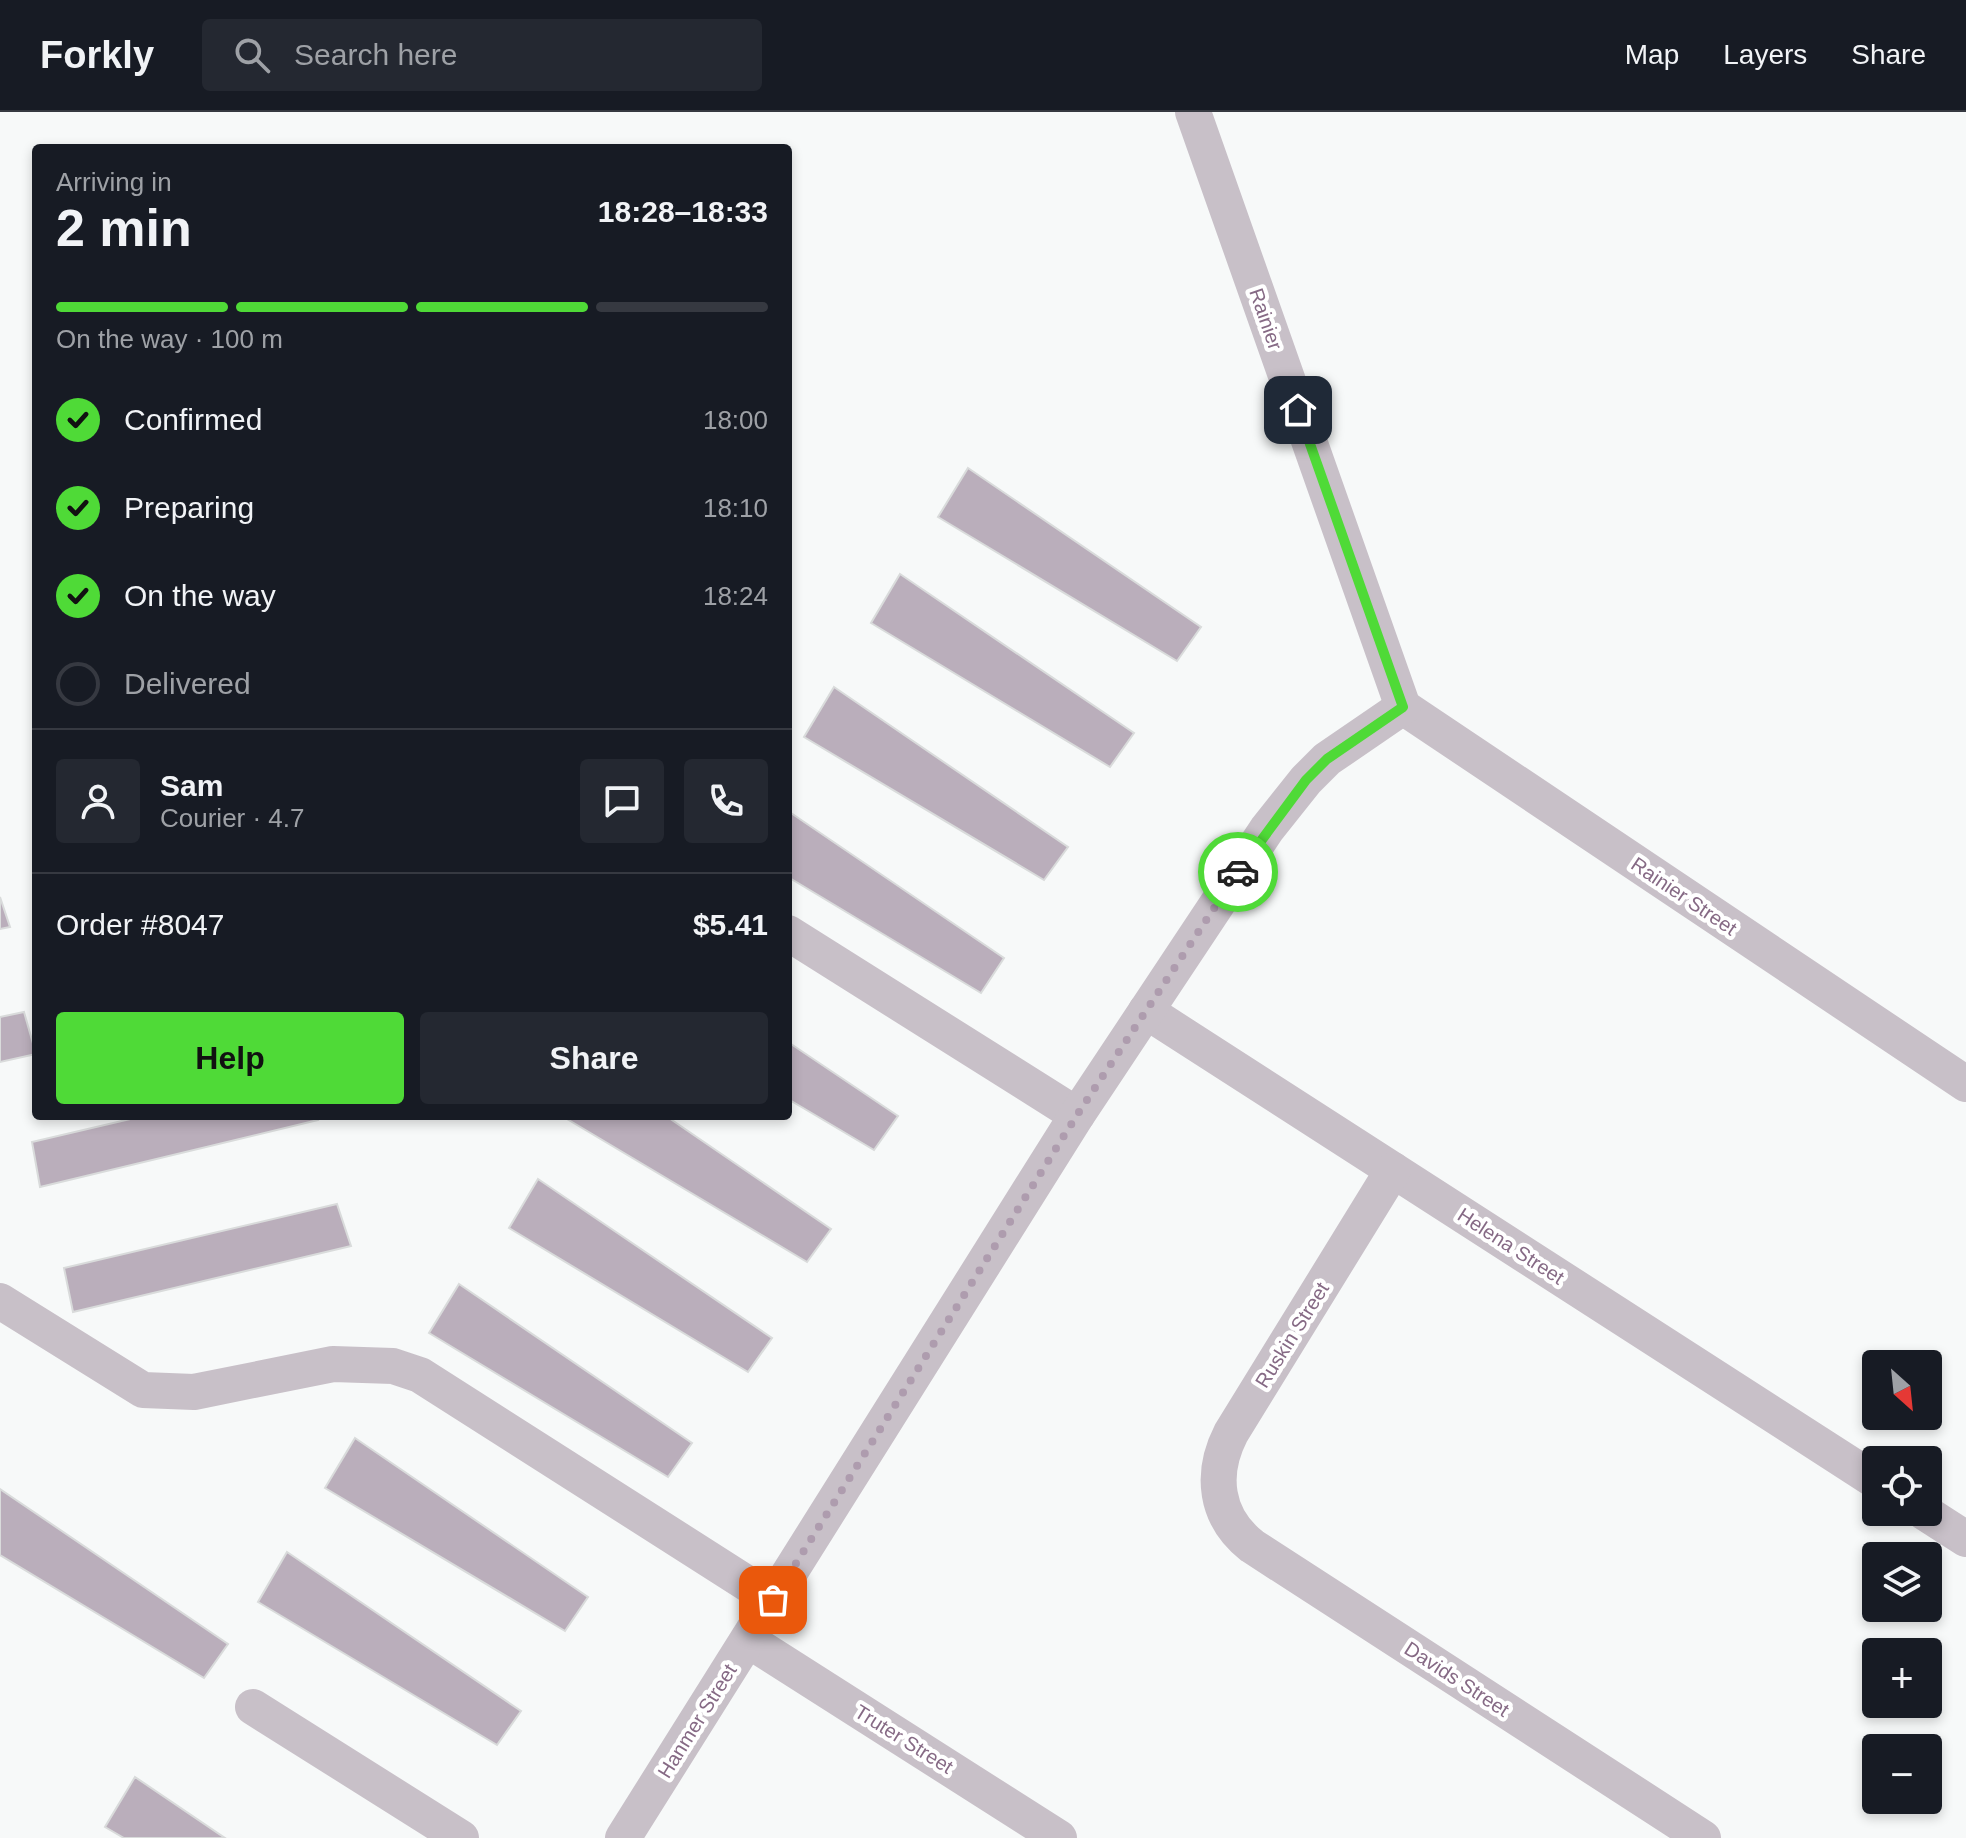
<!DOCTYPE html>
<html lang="en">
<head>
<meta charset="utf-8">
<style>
  :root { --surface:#171b24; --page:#242831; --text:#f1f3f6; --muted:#9ea1a6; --line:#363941; --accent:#4fda37 }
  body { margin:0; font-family:Arial,sans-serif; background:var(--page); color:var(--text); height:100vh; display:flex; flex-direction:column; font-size:30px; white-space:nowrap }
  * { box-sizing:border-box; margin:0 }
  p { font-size:26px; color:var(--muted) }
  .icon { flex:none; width:44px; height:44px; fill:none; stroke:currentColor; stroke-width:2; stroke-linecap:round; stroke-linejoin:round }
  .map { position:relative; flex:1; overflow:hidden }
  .drawer { position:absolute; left:32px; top:32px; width:760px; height:976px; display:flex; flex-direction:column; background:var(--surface); border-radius:8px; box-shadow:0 4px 12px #0003 }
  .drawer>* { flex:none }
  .needle { width:52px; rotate:153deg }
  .fabs { position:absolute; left:1862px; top:1238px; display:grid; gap:16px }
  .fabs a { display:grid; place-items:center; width:80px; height:80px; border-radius:8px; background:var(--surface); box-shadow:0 4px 12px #0003; font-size:40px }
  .pin { position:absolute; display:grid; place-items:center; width:68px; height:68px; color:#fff; margin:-34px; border-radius:16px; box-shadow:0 4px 12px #0006 }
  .courier { position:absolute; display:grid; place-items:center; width:80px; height:80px; margin:-40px; border:6px solid #4fda37; border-radius:50%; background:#fff; color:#222; box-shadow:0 2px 10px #0007 }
  .overview em { font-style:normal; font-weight:600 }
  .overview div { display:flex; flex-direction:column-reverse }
  .overview { display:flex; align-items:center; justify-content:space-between; height:136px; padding:0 24px }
  h1 { font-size:52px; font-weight:600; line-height:60px }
  .bar { display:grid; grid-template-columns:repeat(4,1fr); gap:12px 8px; align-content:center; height:96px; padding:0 24px }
  .bar i { height:10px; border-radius:6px; background:var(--line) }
  .bar .on { background:var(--accent) }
  .bar p { grid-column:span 4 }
  .line { display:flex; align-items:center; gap:20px; padding:0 24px; border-top:2px solid var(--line) }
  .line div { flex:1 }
  .round { display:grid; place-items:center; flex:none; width:84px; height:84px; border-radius:8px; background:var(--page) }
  ol { padding:0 24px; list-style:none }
  li { display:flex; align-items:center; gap:24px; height:88px }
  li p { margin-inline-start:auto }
  li .icon { padding:8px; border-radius:50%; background:var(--accent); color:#111; stroke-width:4 }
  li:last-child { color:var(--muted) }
  li i { width:44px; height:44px; border:4px solid var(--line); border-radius:50% }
  .primary-button { display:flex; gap:16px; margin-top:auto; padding:16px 24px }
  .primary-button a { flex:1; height:92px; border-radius:8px; background:var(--accent); color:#111; font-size:32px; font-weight:600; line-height:92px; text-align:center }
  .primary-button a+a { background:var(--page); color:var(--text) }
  header { display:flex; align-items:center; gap:48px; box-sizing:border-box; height:112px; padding:0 40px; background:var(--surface); border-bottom:2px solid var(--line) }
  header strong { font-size:38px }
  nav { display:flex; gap:44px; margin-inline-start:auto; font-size:28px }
  .search { width:560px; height:72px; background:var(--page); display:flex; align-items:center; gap:20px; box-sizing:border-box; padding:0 28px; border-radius:8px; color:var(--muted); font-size:30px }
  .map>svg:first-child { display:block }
</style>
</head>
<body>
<header>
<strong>Forkly</strong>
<div class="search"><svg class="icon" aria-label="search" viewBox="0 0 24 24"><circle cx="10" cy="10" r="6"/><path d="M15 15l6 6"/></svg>Search here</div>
<nav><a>Map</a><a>Layers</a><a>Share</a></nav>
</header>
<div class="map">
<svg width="1966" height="1726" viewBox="0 0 1966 1726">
  <rect width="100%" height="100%" fill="#f7f9f9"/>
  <g fill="#baaebb" stroke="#d9dbdb" stroke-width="2">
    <path d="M968 356 1201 515 1177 549 938 405Z"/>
    <path d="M900 462 1134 621 1110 655 871 511Z"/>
    <path d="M834 575 1068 735 1044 768 804 625Z"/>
    <path d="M788 699 1004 846 981 881 788 765Z"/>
    <path d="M0 785 10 815 0 817Z"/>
    <path d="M24 900 36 942 0 950V905Z"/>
    <path d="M788 930 898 1004 874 1038 788 987Z"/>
    <path d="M143 1004H317L318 1008 40 1075 32 1030Z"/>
    <path d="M569 1004H666L831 1117 807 1150 567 1007Z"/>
    <path d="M538 1067 772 1226 748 1260 509 1116Z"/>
    <path d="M337 1092 351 1134 73 1200 64 1156Z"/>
    <path d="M459 1172 692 1331 668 1365 429 1221Z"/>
    <path d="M355 1326 588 1485 565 1519 325 1376Z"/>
    <path d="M0 1377 228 1532 204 1566 0 1443Z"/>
    <path d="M287 1440 521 1599 497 1633 258 1490Z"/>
    <path d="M135 1665 225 1726H124L105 1715Z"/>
  </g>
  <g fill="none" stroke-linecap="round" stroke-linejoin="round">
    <g stroke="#c8c0c8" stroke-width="36">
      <path d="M1193 0 1403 595"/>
      <path d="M1403 595 1966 972"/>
      <path d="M788 821 1077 1003"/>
      <path d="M1146 899 1876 1369"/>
      <path d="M1393 1058 1231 1321C1210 1362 1215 1405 1252 1434L1703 1726"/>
      <path d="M0 1189 143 1278 194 1280 333 1252 393 1254 420 1263 773 1488"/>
      <path d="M1924 1400 1966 1427"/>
      <path d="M748 1528 1059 1726"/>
      <path d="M253 1595 461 1726"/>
      <path d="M623 1726 1077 1003 1267 717 1306 668 1327 647 1403 595"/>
    </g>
  </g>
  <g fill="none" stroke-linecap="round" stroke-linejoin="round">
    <path stroke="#ae9cae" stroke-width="8" stroke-dasharray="0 14.4" d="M773 1488 1077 1003 1238 760"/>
    <path stroke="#4fda37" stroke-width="10" d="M1238 760 1306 668 1327 647 1403 595 1298 298"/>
  </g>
  <g text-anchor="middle" stroke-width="8" stroke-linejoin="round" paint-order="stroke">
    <g font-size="20" fill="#866a85" stroke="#fff">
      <text transform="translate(1266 207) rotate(71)" y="7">Rainier</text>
      <text transform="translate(1684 784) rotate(34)" y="7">Rainier Street</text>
      <text transform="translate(1511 1134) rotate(33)" y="7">Helena Street</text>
      <text transform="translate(1292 1223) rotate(-58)" y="7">Ruskin Street</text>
      <text transform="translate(1457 1567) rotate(33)" y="7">Davids Street</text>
      <text transform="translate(697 1609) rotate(-58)" y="7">Hanmer Street</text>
      <text transform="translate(904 1627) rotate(32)" y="7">Truter Street</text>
    </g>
  </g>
</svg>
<div class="fabs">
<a><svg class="needle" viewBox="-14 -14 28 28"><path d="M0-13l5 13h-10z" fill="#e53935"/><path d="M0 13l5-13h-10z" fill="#9ea1a6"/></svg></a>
<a><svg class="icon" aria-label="locate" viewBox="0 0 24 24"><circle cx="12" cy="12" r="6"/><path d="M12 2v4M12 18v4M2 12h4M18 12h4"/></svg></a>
<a><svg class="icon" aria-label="layers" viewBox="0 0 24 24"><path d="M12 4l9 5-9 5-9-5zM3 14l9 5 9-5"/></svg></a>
<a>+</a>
<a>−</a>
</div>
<div class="pin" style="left:773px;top:1488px;background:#ea580c"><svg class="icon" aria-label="bag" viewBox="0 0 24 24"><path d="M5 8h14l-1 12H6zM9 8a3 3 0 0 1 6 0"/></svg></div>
<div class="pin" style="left:1298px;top:298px;background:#1f2937"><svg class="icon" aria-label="home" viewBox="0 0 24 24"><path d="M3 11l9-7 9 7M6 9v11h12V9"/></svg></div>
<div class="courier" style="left:1238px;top:760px"><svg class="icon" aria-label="car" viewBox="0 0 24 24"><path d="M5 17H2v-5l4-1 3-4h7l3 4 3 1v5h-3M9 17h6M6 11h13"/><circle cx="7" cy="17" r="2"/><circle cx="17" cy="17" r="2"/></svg></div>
<section class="drawer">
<div class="overview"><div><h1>2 min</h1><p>Arriving in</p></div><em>18:28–18:33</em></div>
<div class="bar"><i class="on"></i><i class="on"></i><i class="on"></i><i></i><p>On the way · 100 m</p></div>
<ol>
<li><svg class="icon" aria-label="check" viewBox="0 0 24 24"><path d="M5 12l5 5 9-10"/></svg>Confirmed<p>18:00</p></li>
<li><svg class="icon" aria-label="check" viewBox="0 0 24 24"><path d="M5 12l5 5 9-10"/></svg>Preparing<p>18:10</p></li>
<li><svg class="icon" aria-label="check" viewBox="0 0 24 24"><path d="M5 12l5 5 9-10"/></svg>On the way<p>18:24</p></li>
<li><i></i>Delivered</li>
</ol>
<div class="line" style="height:144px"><a class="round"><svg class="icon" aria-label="person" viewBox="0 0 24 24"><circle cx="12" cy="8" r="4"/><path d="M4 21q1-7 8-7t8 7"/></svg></a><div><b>Sam</b><p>Courier · 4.7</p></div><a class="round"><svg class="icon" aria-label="chat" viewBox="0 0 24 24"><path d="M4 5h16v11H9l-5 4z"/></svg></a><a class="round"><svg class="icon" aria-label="phone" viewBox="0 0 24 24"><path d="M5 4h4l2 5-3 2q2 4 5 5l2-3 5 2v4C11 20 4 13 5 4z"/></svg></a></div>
<div class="line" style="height:104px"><div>Order #8047</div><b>$5.41</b></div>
<div class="primary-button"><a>Help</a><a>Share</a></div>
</section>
</div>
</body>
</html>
